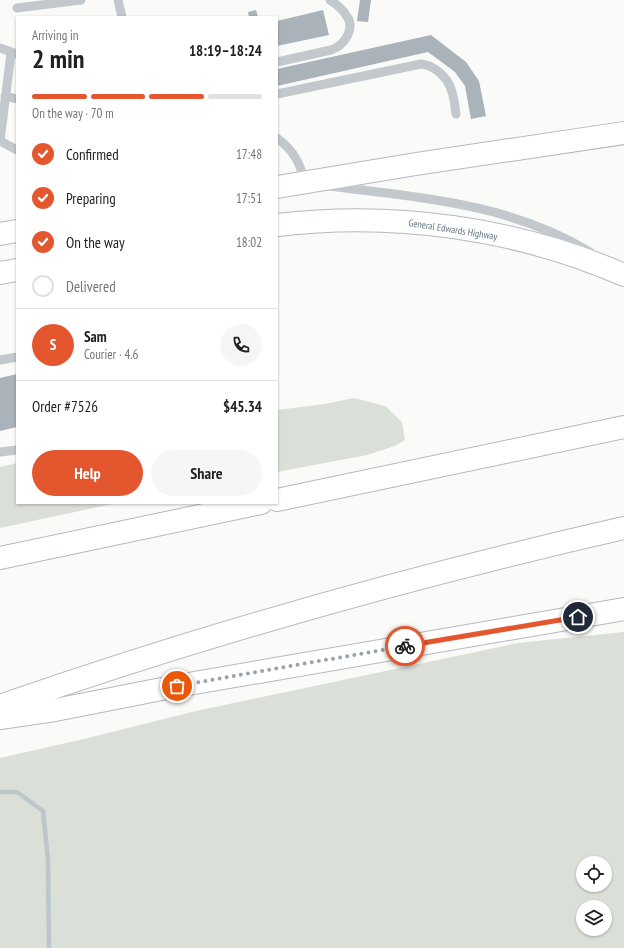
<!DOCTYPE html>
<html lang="en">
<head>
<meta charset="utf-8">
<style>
  :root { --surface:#fff; --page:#f6f6f6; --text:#222; --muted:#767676; --line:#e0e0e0; --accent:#e4572e }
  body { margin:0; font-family:"PT Sans Narrow",sans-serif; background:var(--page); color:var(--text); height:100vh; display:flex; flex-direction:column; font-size:15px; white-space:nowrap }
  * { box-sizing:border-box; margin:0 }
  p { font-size:13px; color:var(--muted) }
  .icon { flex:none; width:22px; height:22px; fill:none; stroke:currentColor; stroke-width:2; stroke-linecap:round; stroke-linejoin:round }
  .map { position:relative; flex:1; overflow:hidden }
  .sheet { position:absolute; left:16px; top:16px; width:262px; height:488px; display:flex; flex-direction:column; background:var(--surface); border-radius:0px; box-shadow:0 1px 3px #0004 }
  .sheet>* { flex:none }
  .tools { position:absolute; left:576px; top:856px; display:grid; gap:8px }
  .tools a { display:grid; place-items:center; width:36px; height:36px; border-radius:50%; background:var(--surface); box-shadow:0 1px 3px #0004; font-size:20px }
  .pin { position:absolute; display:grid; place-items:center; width:34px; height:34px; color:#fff; margin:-17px; border:2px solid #fff; border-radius:50%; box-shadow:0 1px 4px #0007 }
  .courier { position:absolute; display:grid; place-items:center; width:40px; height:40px; margin:-20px; border:3px solid #e4572e; border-radius:50%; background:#fff; color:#222; box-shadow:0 1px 5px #0007 }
  .head em { font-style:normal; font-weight:700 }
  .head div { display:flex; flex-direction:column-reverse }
  .head { display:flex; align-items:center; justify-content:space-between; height:68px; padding:0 16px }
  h1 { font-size:26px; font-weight:700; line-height:30px }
  .bar { display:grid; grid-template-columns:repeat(4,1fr); gap:6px 4px; align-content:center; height:48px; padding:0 16px }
  .bar i { height:5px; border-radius:3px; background:var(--line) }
  .bar .selected { background:var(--accent) }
  .bar p { grid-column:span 4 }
  .line { display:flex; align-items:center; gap:10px; padding:0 16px; border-top:1px solid var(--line) }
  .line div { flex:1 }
  .round { display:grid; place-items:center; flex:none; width:42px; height:42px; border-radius:21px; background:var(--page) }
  ol { padding:0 16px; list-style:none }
  li { display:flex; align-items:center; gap:12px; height:44px }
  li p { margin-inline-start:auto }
  li .icon { padding:4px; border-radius:50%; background:var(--accent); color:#fff; stroke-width:4 }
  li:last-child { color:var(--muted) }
  li i { width:22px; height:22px; border:2px solid var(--line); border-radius:50% }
  .button { display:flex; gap:8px; margin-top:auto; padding:8px 16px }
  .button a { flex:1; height:46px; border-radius:24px; background:var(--accent); color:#fff; font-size:16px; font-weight:700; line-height:46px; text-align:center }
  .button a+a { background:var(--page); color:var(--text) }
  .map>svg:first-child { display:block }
</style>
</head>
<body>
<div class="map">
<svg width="624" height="948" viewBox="0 0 624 948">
  <rect width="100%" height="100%" fill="#fafaf8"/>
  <g fill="#dadfd7" fill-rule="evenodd">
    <path d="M354 398 385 406 402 422 405 440 395 446 367 455 277 472V410L325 404Z"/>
    <path d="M17 463V503H117L0 528V467Z"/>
    <path d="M624 632V948H0V758L88 738 196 711 518 643ZM583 863H605V885H583ZM583 907H605V929H583Z"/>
  </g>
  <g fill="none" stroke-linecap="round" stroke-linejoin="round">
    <path stroke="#bbc7cb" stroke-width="4.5" d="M0 792H17L43 811 48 860 49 948"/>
  </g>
  <g fill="#aab3b9">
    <path d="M360 0H371L368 22 357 21Z"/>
    <path d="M256 10 258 17H249L248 12Z"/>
    <path d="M323 10 329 35 277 46V21Z"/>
    <path d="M431 35 466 62 479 81 486 116 471 119 465 86 455 72 428 52 277 86V69Z"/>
    <path d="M17 374V427L0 431V378Z"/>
  </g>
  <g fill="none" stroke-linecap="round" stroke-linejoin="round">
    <g stroke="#b5babe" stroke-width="24">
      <g id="primary">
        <path d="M277 187 416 164 624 133"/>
        <path d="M277 225C394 211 516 228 624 275"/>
        <path d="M0 234 17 231"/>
        <path d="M0 273 17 270"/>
      </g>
    </g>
    <g stroke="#b4b9bd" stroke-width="24">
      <g id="highway">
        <path d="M277 500 624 427"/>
        <path d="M0 558 261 503"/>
        <path d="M0 706C204 635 413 576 624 528"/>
        <path d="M0 718 55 710 177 686 624 609"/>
      </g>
    </g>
    <g stroke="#c3c8cc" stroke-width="9">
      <path d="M118 0 122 17"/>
      <path d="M17 8 81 0"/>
      <path d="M0 48 17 54"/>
      <path d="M277 62 331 50C345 45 356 28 346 15 342 8 336 4 330 0"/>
      <path d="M277 94 421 64C434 65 447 77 451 89 454 97 455 106 456 114"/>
      <path d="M5 96 17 99"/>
      <path d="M277 138C293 150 301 163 304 183H305"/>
      <path d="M0 141 11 53"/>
      <path d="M0 141 17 150"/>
      <path d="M329 186C421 198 509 203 590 252"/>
      <path d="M0 360 17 357"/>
      <path d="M0 452 17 450"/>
    </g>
    <use href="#primary" stroke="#fff" stroke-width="22"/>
    <use href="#highway" stroke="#fff" stroke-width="22"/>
  </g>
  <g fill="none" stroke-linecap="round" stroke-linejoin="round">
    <path stroke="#99a4ac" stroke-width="4" stroke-dasharray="0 7.2" d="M177 686 405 646"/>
    <path stroke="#e4572e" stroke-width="5" d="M405 646 578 617"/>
  </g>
  <g text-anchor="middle" stroke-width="4" stroke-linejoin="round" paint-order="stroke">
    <g font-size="10" fill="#657683" stroke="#fff">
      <text transform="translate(453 229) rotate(9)" y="4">General Edwards Highway</text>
    </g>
  </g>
</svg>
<div class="tools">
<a><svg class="icon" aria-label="locate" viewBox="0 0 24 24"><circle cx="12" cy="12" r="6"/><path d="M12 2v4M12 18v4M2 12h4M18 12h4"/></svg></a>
<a><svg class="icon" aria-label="layers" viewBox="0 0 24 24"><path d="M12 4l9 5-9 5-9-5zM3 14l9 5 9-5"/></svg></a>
</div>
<div class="pin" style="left:177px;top:686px;background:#ea580c"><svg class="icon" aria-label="bag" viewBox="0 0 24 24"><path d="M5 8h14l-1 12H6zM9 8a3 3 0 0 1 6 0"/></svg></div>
<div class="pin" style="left:578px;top:617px;background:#1f2937"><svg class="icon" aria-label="home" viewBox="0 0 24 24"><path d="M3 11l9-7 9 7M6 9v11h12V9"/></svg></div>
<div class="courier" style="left:405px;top:646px"><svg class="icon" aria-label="bike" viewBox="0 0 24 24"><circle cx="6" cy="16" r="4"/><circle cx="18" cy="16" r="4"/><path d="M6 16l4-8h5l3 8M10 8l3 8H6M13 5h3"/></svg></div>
<section class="sheet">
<div class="head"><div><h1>2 min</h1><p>Arriving in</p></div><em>18:19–18:24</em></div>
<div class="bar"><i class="selected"></i><i class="selected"></i><i class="selected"></i><i></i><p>On the way · 70 m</p></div>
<ol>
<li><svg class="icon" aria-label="check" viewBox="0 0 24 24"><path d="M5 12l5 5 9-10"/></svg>Confirmed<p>17:48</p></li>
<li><svg class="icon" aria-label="check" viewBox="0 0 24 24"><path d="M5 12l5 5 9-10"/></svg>Preparing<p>17:51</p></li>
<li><svg class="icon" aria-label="check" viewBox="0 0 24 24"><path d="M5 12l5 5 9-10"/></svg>On the way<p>18:02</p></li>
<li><i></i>Delivered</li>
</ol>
<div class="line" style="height:72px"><b class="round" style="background:var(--accent);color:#fff">S</b><div><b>Sam</b><p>Courier · 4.6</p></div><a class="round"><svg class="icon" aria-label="phone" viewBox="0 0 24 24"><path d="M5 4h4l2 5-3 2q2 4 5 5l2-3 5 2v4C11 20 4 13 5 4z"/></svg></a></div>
<div class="line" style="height:52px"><div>Order #7526</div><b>$45.34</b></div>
<div class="button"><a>Help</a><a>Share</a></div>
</section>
</div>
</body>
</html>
